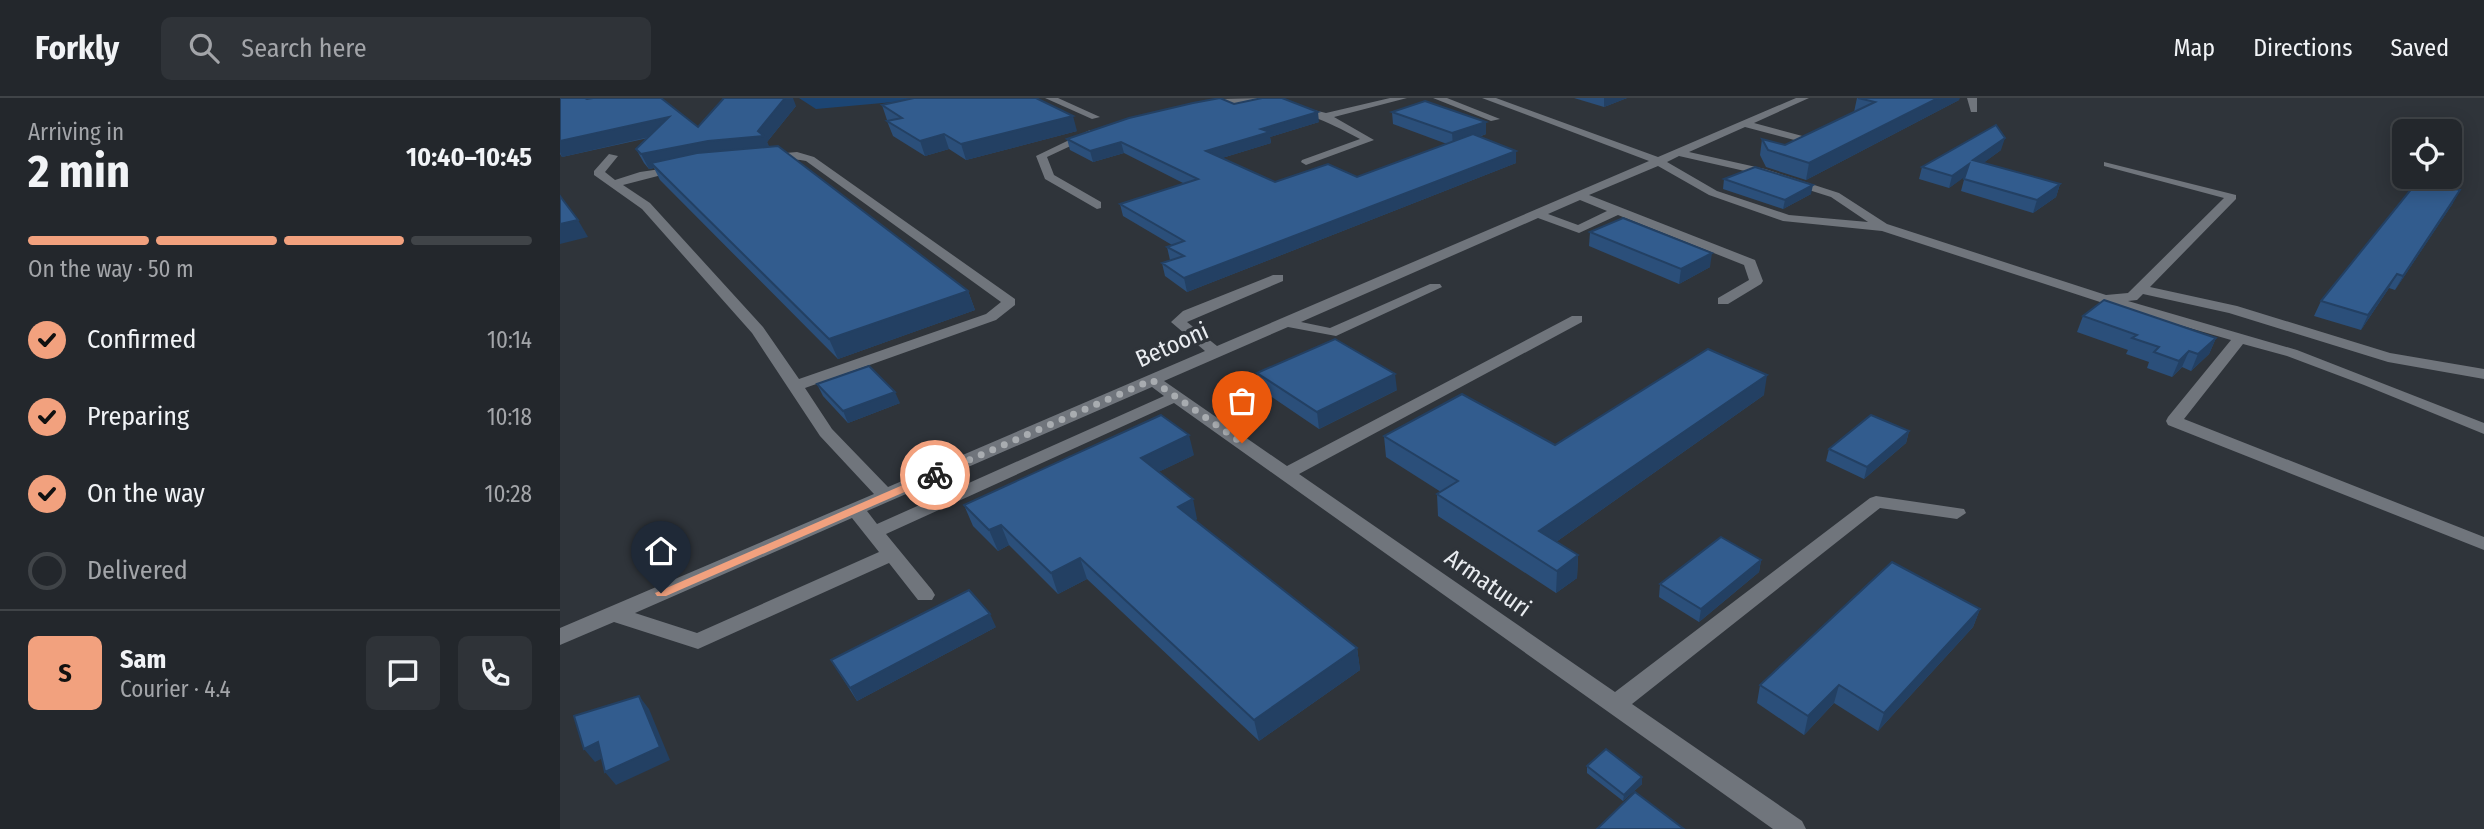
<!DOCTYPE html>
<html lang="en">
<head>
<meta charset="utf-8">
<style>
  :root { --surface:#23272c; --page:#2f3338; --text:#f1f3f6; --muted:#a3a5a9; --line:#404448; --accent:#f2a17e }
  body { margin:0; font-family:"Fira Sans Condensed",sans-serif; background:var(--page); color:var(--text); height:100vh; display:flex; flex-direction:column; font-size:26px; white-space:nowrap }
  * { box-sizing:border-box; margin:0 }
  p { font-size:23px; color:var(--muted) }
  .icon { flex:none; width:38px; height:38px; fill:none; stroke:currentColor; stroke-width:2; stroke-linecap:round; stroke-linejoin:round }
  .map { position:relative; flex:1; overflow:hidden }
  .details { display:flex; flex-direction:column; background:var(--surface); width:560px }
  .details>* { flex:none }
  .buttons { position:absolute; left:1832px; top:21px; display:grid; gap:14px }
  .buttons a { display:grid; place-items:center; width:70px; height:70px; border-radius:10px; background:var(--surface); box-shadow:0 4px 18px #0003,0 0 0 2px var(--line); font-size:35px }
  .pin { position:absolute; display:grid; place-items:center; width:60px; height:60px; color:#fff; margin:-72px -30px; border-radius:50% 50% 50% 0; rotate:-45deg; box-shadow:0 0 7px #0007 }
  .pin .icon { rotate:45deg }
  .courier { position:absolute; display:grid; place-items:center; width:70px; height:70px; margin:-35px; border:5px solid #f2a17e; border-radius:50%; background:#fff; color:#222; box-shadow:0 2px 9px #0007 }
  .head em { font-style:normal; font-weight:700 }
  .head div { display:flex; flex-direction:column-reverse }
  .head { display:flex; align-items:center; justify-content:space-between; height:119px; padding:0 28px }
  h1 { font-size:46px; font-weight:700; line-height:52px }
  .bar { display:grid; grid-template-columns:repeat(4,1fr); gap:10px 7px; align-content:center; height:84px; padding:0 28px }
  .bar i { height:9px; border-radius:5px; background:var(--line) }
  .bar .selected { background:var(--accent) }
  .bar p { grid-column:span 4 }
  .line { display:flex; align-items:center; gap:18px; padding:0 28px; border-top:2px solid var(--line) }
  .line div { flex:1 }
  .round { display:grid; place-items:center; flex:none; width:74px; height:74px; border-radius:10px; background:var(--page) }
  ol { padding:0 28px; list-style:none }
  li { display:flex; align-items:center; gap:21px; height:77px }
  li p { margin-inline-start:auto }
  li .icon { padding:7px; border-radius:50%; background:var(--accent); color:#111; stroke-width:4 }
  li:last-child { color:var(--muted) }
  li i { width:38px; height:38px; border:4px solid var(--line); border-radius:50% }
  header { display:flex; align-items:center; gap:42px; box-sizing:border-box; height:98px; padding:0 35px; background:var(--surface); border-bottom:2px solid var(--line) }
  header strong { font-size:33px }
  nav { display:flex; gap:38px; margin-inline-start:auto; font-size:24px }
  .search { width:490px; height:63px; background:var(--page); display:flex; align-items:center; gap:18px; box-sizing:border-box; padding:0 24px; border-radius:10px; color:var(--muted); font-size:26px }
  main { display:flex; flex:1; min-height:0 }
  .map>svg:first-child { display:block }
</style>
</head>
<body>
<header>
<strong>Forkly</strong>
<div class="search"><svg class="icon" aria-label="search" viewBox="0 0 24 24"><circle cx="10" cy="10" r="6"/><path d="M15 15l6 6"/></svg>Search here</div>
<nav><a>Map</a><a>Directions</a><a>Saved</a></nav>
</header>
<main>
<section class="details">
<div class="head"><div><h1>2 min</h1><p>Arriving in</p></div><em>10:40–10:45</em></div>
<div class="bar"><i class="selected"></i><i class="selected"></i><i class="selected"></i><i></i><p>On the way · 50 m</p></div>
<ol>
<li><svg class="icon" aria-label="check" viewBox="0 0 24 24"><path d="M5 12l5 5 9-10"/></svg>Confirmed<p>10:14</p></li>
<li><svg class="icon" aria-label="check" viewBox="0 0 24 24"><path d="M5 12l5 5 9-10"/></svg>Preparing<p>10:18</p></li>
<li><svg class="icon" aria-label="check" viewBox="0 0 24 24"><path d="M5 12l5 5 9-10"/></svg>On the way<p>10:28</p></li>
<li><i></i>Delivered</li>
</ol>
<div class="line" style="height:126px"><b class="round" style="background:var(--accent);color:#111">S</b><div><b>Sam</b><p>Courier · 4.4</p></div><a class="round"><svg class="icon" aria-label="chat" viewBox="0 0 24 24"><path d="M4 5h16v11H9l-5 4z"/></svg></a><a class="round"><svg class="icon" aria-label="phone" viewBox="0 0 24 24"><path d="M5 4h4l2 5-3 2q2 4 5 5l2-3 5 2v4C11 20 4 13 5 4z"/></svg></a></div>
</section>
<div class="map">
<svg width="1924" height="731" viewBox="0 0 1924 731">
  <rect width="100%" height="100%" fill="#2f343a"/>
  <path fill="#1c4573" d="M239 0H378L256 11Z"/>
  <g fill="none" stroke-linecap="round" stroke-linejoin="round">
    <g fill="#70757c" fill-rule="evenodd">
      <path d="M485 0H498L540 19 532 21Z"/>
      <path d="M705 0 766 15 830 0H847L774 19 814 42 746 67 741 64 742 62 800 41C741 9 710 2 642 8L637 5 659 1Z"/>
      <path d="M873 0H887L940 21 931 23Z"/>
      <path d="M922 0H936L1098 59 1236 0H1249L1194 25 1246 39 1265 35V39L1246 45 1185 29 1129 54 1205 71 1279 95 1327 126 1546 197 1568 195 1664 100 1544 68V64L1676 97V101L1590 189 1677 208 1830 255 1924 271V281L1828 264 1669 215 1583 196 1577 202 1568 203 1737 252 1924 325V336L1804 287 1727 258 1683 246 1624 321 1924 439V452L1608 327 1606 323 1608 319 1671 242 1540 204 1322 133 1223 123 1149 97 1098 68 1029 97 1195 162 1203 183 1201 186 1168 206H1158V200L1189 182 1184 167 1058 117 1019 135 978 120 741 224 770 230 870 186H880L882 189 776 238 728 229 604 283 727 368 1012 218H1022V224L739 376 1055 594 1310 400 1316 398 1404 411 1406 415 1397 421 1320 410 1072 606 1242 723 1246 731H1213L614 305 326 436 372 492 375 497 372 502H358L329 465 138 551 54 524 0 547V530L314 396 260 338 192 235 82 111 34 77V73L49 56 58 58 45 74 55 82 80 74 121 68V72L63 87 90 105 203 229 239 281 426 216 441 204 246 63C232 59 213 66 202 59L203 57 237 54 254 59 455 201V207L436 222 245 290 272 331 328 389 645 253 611 224 623 213 713 177H723V183L627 224 657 248 1089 63ZM1119 58 1198 76 1271 99 1308 124 1229 117 1157 93 1107 64ZM1020 102 1047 113 1018 127 988 116ZM592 289 604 298 317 426 307 413ZM292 420 319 454 137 535 75 515Z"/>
      <path d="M1407 0H1417V14H1411Z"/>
      <path d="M530 32 534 33V37L487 59 494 77 541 104V110L537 111 485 81 476 58Z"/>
    </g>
  </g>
  <g fill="#2b4f7a">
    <path d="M0 0 27 1 138 29 236 8 207 44 209 49 408 193 415 212 278 261 100 82 94 70 89 71 84 65 76 51 88 40 2 59 0 56Z"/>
    <path d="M1014 0H1067L1044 9Z"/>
    <path d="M1297 0 1399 2 1246 82 1206 69 1200 57 1202 41 1225 47 1294 14Z"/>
    <path d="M674 6 759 24 710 39 711 45 662 60 715 84 797 79 887 46 833 26 832 14 926 24V36L919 39 956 53V65L627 194 605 178 602 165 611 162H610L607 149 612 147 563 118 560 106 625 86 564 55 533 64 510 52 507 41Z"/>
    <path d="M322 7 517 33 406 62 389 51 365 58 333 38 327 23H328L327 22Z"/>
    <path d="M1441 52 1423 65 1500 86 1496 99 1473 115 1401 93 1405 78 1389 90 1359 81 1362 69Z"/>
    <path d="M1889 79 1884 88 1893 105 1835 192 1829 190 1801 232 1754 218 1761 203Z"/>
    <path d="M1164 81 1251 96 1223 111 1163 91Z"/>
    <path d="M1030 134 1150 169 1119 186 1029 148Z"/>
    <path d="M1523 218 1656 240 1649 256 1631 273 1622 269 1612 279 1587 270 1589 264 1566 256 1568 252 1517 234Z"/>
    <path d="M697 275 837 292 759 331 700 291Z"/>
    <path d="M257 286 340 305 288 325 263 298Z"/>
    <path d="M1204 297 996 444 1018 457 1017 480 996 495 878 418 877 396 881 394 826 359 824 338 995 347Z"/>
    <path d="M1349 333 1346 345 1304 381 1266 363 1269 351Z"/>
    <path d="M634 357 598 374 637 421 635 422 797 550 800 572 699 643 527 481 498 496 449 447 438 453 413 428 404 407Z"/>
    <path d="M1201 462 1199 474 1139 524 1099 499 1100 486Z"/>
    <path d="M1420 511 1413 529 1318 633 1274 605 1244 637 1197 605 1200 587Z"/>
    <path d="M436 529 297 603 271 562Z"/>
    <path d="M1027 668 1082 679V686L1063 703 1027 675Z"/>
  </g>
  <g fill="#234063">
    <path d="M225 0H233L236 8 207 44 211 52 91 65 94 70 89 71 81 56 198 33Z"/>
    <path d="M1044 0H1067L1044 9Z"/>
    <path d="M1378 0H1400L1399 2 1246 82 1249 65Z"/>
    <path d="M758 14 759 24 710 39 711 45 649 64 646 53 701 31Z"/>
    <path d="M513 18 517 33 406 62 401 46Z"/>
    <path d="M109 19 115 33 2 59 0 54V43Z"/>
    <path d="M926 24V36L893 48 892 35Z"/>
    <path d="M384 36 389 51 365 58 360 43Z"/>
    <path d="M1445 40 1441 52 1410 75 1413 62Z"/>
    <path d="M561 44 564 55 533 64 530 53Z"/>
    <path d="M956 53V65L627 194 624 180Z"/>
    <path d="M1409 66 1406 78 1389 90 1392 78Z"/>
    <path d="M1500 86 1496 99 1473 115 1477 102Z"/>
    <path d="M1253 87 1251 96 1223 111 1225 102Z"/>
    <path d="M1900 92 1893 105 1835 192 1843 178Z"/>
    <path d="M18 122 28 139 0 146V126Z"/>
    <path d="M1152 155 1150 169 1119 186 1121 171Z"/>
    <path d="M1837 176 1829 190 1801 232 1808 217Z"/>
    <path d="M408 193 415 212 278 261 269 241Z"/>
    <path d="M1656 240 1649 256 1631 273 1638 256Z"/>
    <path d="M1629 253 1622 269 1612 279 1619 263Z"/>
    <path d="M835 276 837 292 759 331 757 314Z"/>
    <path d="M1207 277 1204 297 979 456V433Z"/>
    <path d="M335 294 340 305 288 325 283 313Z"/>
    <path d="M1349 333 1346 345 1304 381 1307 369Z"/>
    <path d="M629 337 634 357 586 380 581 360Z"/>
    <path d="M633 401 637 421 623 429 618 409Z"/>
    <path d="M441 427 449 447 438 453 429 432Z"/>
    <path d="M1018 457 1017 480 996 495 997 473Z"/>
    <path d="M520 460 527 481 498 496 491 475Z"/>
    <path d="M1201 462 1199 474 1139 524 1141 511Z"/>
    <path d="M1420 511 1413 529 1318 633 1324 615Z"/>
    <path d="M430 516 436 529 297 603 290 590Z"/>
    <path d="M797 550 800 572 699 643 694 622Z"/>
    <path d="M1279 587 1274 605 1244 637 1248 618Z"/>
    <path d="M79 598 89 611 110 662 56 687 45 674Z"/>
    <path d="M38 644 49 657 35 664 24 651Z"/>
    <path d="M1082 679V686L1063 703 1064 697Z"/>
  </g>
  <g fill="#325c8e" stroke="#234063" stroke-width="2">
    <path d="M0 0H25L27 1 33 0H101L138 29 164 0H225L198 33 204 38 148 43 81 56 76 51 109 19 0 43Z"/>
    <path d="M354 0H476L513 18 401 46 384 36 360 43 327 23 342 20 322 7Z"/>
    <path d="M660 0 674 6 702 0H722L758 14 701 31 710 34 646 53 715 84 768 66 797 79 913 36 956 53 624 180 602 165 624 158 607 149 624 143 560 106 638 81 561 44 530 53 507 41 569 20 633 5Z"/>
    <path d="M1298 0H1378L1249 65 1208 52 1202 41 1225 47 1315 4Z"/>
    <path d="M865 3 926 24 892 35 832 14Z"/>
    <path d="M1436 27 1445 40 1413 62 1500 86 1477 102 1404 81 1409 66 1392 78 1362 69Z"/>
    <path d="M218 48 408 193 269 241 91 65 137 55Z"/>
    <path d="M1195 69 1253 87 1225 102 1164 81Z"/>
    <path d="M1861 79H1889L1882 88 1900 92 1843 178 1837 176 1808 217 1761 203Z"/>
    <path d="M0 98 18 122 0 126Z"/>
    <path d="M1063 120 1152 155 1121 171 1030 134Z"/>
    <path d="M1544 202 1656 240 1638 256 1629 253 1619 263 1594 254 1599 249 1572 240 1577 237 1523 218Z"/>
    <path d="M775 241 835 276 757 314 697 275Z"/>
    <path d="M1148 251 1207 277 979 433 1018 457 997 473 877 396 898 383 824 338 902 296 995 347Z"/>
    <path d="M309 268 335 294 283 313 257 286Z"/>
    <path d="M601 317 629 337 581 360 633 401 618 409 797 550 694 622 520 460 491 475 441 427 429 432 404 407Z"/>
    <path d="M1311 317 1349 333 1307 369 1269 351Z"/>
    <path d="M1161 439 1201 462 1141 511 1100 486Z"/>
    <path d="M1332 464 1420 511 1324 615 1279 587 1248 618 1200 587Z"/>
    <path d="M409 492 430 516 290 590 271 562Z"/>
    <path d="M79 598 100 649 45 674 38 644 24 651 14 618Z"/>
    <path d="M1046 651 1082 679 1064 697 1027 668Z"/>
    <path d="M1075 694 1124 731H1037Z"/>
  </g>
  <path fill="#f2a17e" d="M375 373 381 377 379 379 106 498H97L95 495Z"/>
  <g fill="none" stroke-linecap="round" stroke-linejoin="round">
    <path stroke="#a8acb0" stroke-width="7" stroke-dasharray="0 12.6" d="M375 377 592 282 682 345"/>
  </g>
  <g text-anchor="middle" stroke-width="7" stroke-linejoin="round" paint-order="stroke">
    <g font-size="24" fill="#e9ecf0" stroke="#2f343a">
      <text transform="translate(612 247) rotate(-24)" y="8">Betooni</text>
      <text transform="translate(928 485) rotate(35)" y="8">Armatuuri</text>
    </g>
  </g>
</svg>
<div class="buttons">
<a><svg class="icon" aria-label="locate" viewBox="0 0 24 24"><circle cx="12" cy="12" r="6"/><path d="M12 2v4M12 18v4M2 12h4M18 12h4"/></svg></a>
</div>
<div class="pin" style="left:682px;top:345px;background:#ea580c"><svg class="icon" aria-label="bag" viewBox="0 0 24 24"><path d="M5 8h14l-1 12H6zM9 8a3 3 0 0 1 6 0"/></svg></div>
<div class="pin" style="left:101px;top:495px;background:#1f2937"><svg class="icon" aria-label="home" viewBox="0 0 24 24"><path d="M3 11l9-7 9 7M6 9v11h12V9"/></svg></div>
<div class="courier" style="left:375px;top:377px"><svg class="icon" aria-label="bike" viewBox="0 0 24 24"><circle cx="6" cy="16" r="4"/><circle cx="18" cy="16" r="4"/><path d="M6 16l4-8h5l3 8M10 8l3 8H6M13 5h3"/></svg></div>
</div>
</main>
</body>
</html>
